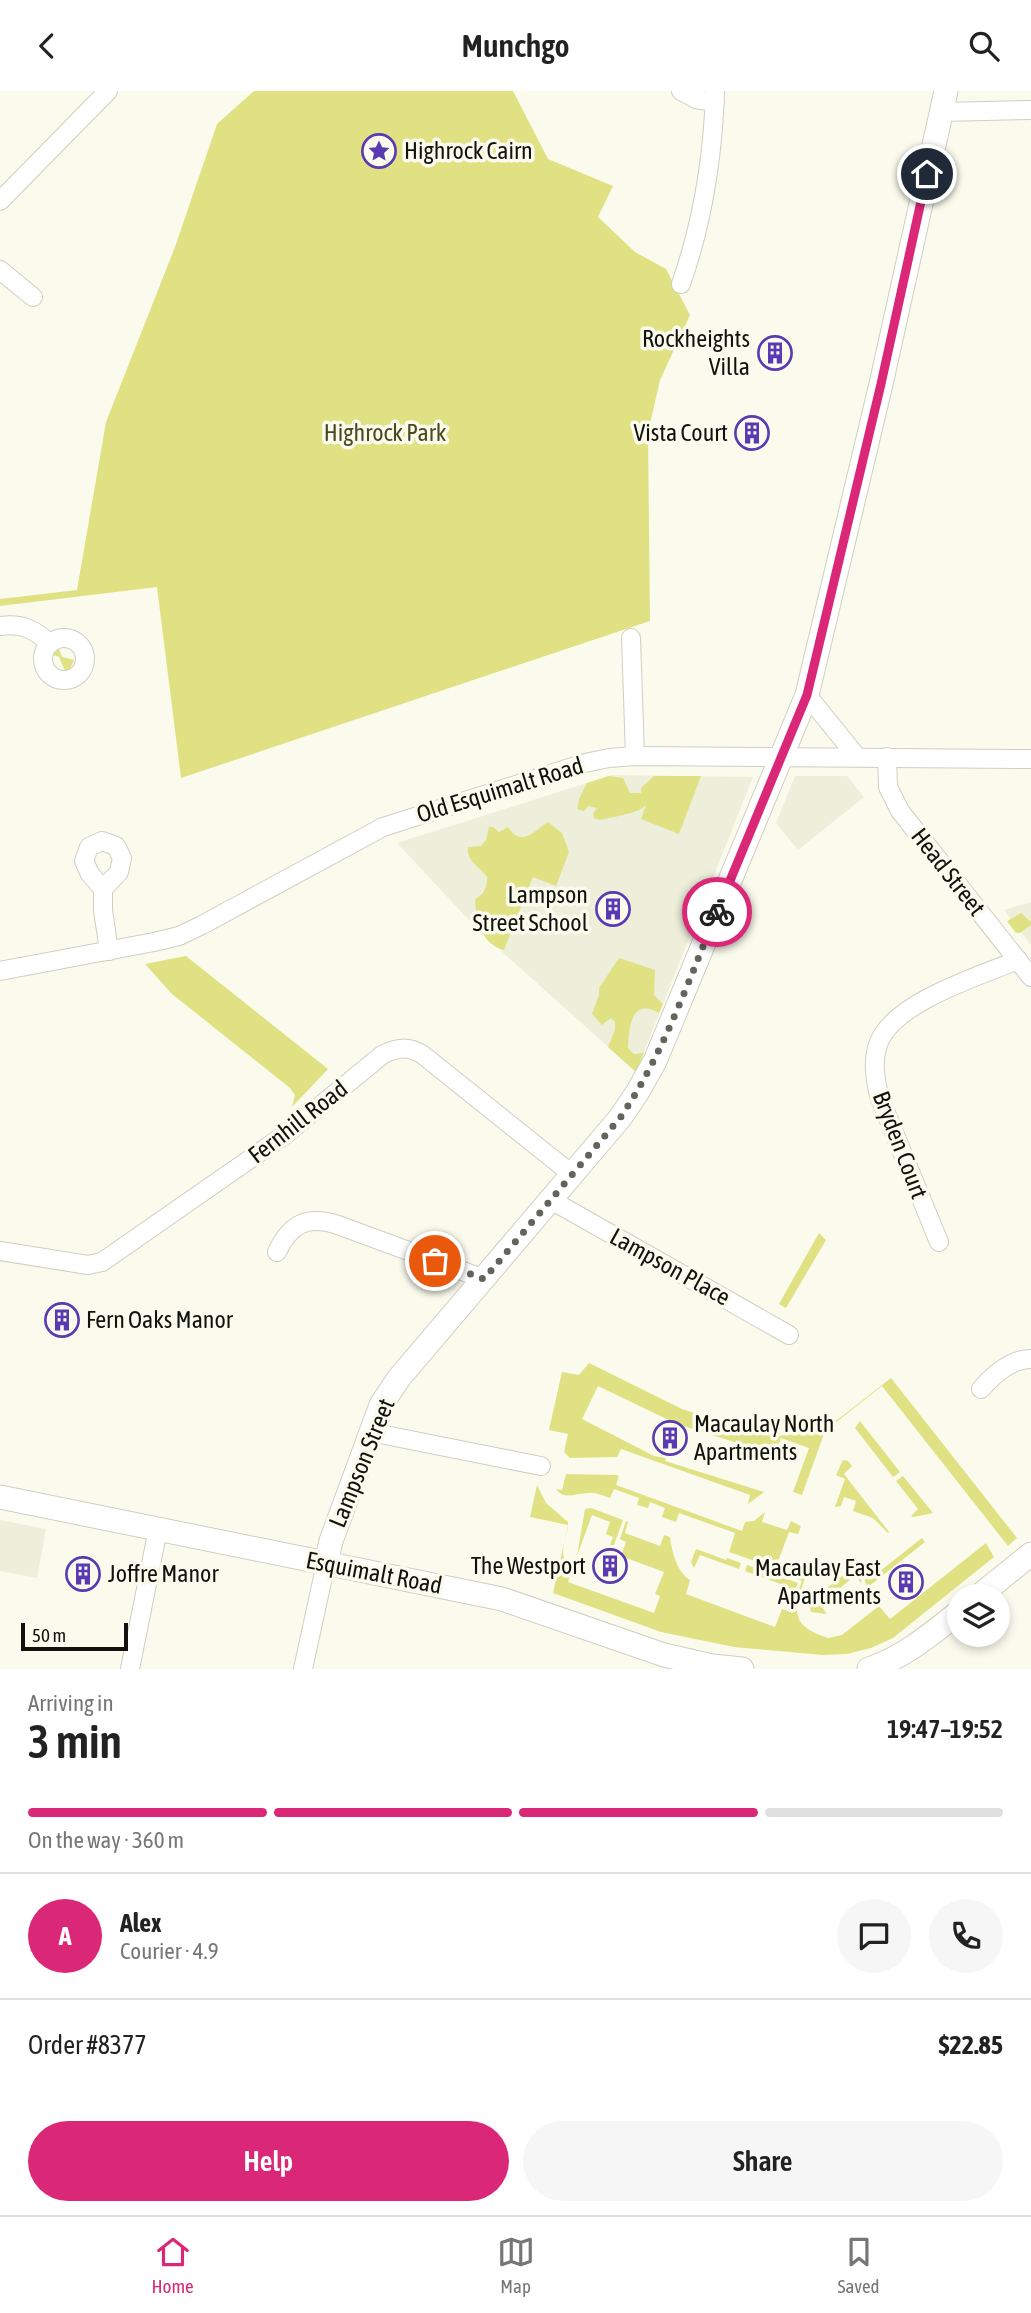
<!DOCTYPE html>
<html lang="en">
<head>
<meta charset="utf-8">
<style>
  :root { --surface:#fff; --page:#f6f6f6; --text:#222; --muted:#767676; --line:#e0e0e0; --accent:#db2777 }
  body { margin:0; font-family:"Asap Condensed",sans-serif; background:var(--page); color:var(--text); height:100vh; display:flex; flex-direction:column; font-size:26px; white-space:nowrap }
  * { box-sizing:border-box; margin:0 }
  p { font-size:23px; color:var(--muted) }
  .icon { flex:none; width:38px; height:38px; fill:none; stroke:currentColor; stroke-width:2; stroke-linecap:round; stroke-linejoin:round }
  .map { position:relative; height:1578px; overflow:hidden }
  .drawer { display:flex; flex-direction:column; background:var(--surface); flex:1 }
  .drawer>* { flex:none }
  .buttons { position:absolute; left:947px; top:1493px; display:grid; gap:14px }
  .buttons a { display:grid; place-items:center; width:63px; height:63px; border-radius:50%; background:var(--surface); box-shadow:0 4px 10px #0003; font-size:35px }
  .scale { position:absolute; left:21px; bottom:18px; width:107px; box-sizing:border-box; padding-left:7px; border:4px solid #11120d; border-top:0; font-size:19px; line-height:24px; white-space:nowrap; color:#11120d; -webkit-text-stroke:5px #fafbed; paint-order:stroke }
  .pin { position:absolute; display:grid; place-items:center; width:60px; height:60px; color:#fff; margin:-30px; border:4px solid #fff; border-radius:50%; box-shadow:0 2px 7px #0007 }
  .courier { position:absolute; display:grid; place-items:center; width:70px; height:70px; margin:-35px; border:5px solid #db2777; border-radius:50%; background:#fff; color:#222; box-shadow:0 2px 9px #0007 }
  .head em { font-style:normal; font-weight:600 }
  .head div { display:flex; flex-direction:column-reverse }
  .head { display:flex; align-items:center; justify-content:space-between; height:119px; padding:0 28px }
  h1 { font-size:46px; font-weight:600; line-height:52px }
  .bar { display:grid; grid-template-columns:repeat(4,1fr); gap:10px 7px; align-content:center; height:84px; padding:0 28px }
  .bar i { height:9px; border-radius:5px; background:var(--line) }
  .bar .on { background:var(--accent) }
  .bar p { grid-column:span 4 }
  .line { display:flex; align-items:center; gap:18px; padding:0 28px; border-top:2px solid var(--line) }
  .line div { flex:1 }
  .round { display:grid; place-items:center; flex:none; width:74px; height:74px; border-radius:37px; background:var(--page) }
  .cta { display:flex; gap:14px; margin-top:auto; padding:14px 28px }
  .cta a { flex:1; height:80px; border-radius:42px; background:var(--accent); color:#fff; font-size:28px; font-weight:600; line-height:80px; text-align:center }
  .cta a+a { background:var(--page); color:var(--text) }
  header { display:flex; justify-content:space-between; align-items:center; height:91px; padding:0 28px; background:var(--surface); font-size:32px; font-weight:600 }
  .dock { display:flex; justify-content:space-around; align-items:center; height:98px; border-top:2px solid var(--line); background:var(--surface); font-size:19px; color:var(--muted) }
  .dock a { display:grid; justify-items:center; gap:4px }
  .dock .on { color:var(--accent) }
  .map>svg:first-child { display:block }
</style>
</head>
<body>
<header><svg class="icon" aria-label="back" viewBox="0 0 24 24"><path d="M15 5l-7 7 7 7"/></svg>Munchgo<svg class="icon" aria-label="search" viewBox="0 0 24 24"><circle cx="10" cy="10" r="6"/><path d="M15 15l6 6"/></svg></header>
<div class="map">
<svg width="1031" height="1578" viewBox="0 0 1031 1578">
  <rect width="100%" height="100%" fill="#fafbed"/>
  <g fill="#eeefda">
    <path d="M612 684 753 686 636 981 480 841 397 752Z"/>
    <path d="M795 685H847L864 706 798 759 776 732Z"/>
    <path d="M1031 811V854L1004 819Z"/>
    <path d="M0 1429 46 1438 37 1487 0 1480Z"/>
  </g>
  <g fill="#e0e183">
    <path d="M254 0H513L548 68 613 95 598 126 635 161 666 178 690 224 660 289 648 342 650 530 181 687 157 496 0 515V508L77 499 106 331 175 156 217 33Z"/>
    <path d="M58 555 62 566 74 569 70 578 65 580 59 566 50 563Z"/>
    <path d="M609 685 623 687 630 702H641V697L654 685H701L679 743 641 728 646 714C638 723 612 726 599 729L594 727 593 723 597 717 588 715 584 720 577 718 579 708 587 692Z"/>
    <path d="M548 731 562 742 569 761 556 795 533 786 504 859C481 853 476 829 475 808 485 803 487 796 487 786 479 775 466 770 468 756L481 755 486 749 489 736H493L499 741 508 736C522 757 534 740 548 731Z"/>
    <path d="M1021 822 1031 831V834L1020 842H1016L1007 830Z"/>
    <path d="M186 865 328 978 292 1016 295 1004 290 997 172 903 145 873Z"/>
    <path d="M619 867 655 879 654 904 663 913 659 922C631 906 629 937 628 957L634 963 644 962 636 981 608 956 615 939V931L611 927 602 934 592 923 599 904V897Z"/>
    <path d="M819 1142 826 1149 786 1217 779 1213Z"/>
    <path d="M589 1272 682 1318 739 1336 777 1345 823 1340 891 1287 1017 1447 1008 1455 882 1295 825 1340 802 1404 793 1401 809 1357 781 1347 775 1364 677 1333 598 1295 582 1328 654 1365 666 1367 665 1370 764 1401 748 1413 750 1404 621 1358 617 1366 570 1367 564 1361 568 1343 549 1339 562 1281 579 1284Z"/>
    <path d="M860 1330 900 1381 893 1386 855 1337Z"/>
    <path d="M843 1369 848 1370 852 1375 844 1383 889 1441 888 1442 873 1427 853 1420 856 1410 844 1406 841 1415 835 1416 845 1388 836 1384Z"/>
    <path d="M566 1383 616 1384 619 1385 616 1394 742 1440 745 1431 754 1430 765 1421 762 1431 787 1439 791 1430 801 1435 798 1443 789 1441 777 1473 806 1484C795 1517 787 1534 828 1547L842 1544 879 1515 890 1528 986 1452 994 1466 893 1547 871 1557 847 1563 822 1564 734 1556 661 1541 553 1502 568 1434 530 1426 537 1394 546 1412 568 1431V1436C565 1451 557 1467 572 1477L568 1491 654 1522 660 1505 655 1503 664 1481 621 1465 626 1451 620 1448 626 1430 628 1431 625 1442 660 1455 664 1444 670 1446C672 1461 677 1481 690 1489L686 1503 775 1536 782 1518 791 1521 802 1490 758 1474 755 1470 729 1461 735 1442 679 1422 676 1431 662 1426 665 1417 650 1411 648 1417 637 1414 639 1407 614 1398 610 1407C603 1405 596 1401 588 1402 575 1402 565 1410 556 1398L562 1399Z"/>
    <path d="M903 1385 933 1422 914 1426 911 1425 918 1418 896 1390Z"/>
    <path d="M591 1417 623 1429 614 1454H610L613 1446 606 1443 610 1431 592 1424 577 1465 585 1418Z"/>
    <path d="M922 1447 925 1451 868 1496 865 1491 866 1476 875 1484Z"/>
    <path d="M696 1458 726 1469 727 1467 741 1472 739 1478 700 1464 694 1477 691 1471Z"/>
    <path d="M843 1467 851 1470 839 1479 825 1474 823 1480 819 1479 817 1484 813 1478 817 1468 840 1476Z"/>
    <path d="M747 1474 798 1492 790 1515 784 1513 789 1496 745 1480Z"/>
    <path d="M856 1474 857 1475 856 1484 862 1485 861 1492 855 1485 820 1513 827 1523 811 1521 810 1517 813 1508Z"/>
  </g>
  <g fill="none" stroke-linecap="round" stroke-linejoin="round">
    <g stroke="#cecfc1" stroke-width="20">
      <g id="minor">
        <path d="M681 0 696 8 715 11"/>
        <path d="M941 21 1031 19"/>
        <path d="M0 110 108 0"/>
        <path d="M0 179 33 206"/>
        <path d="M681 193C703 130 713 67 715 0"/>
        <path d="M0 535C21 532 35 538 50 553"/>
        <path d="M631 547 635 665"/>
        <circle cx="64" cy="568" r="21"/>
        <path d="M807 604 857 666"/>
        <path d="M887 666 888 696 900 720 1031 886"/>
        <path d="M103 798 90 783 84 770 89 756 102 750 116 755 122 767 119 781 103 798V819L109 860"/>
        <path d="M0 880 154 851 179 845 202 834 383 736 585 672 609 667 635 665 1031 668"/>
        <path d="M551 1109 789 1244"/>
        <path d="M939 1151 879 1005C875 987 872 968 879 951 895 911 979 885 1018 869"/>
        <path d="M0 1160 88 1174 102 1171 286 1043 382 964C397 956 409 955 423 964L573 1084"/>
        <path d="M277 1161C290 1133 307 1124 338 1134L484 1188"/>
        <path d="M981 1298C994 1283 1011 1268 1031 1268"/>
        <path d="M370 1341 541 1375"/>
        <path d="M130 1578 158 1438"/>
        <path d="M303 1578 326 1472"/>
      </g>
    </g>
    <g stroke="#cecfc1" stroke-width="25">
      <g id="major">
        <path d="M0 1406 502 1508 664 1564 712 1575 742 1578"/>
        <path d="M326 1472 331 1450 381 1314 399 1287 620 1027 637 1002 655 970 807 604 881 293 946 0"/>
        <path d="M979 1505 1031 1463"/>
        <path d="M869 1578C904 1566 930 1544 959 1521"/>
      </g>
    </g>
    <use href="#minor" stroke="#fff" stroke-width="18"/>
    <use href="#major" stroke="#fff" stroke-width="23"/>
  </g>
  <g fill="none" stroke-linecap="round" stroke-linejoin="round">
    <path stroke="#63645b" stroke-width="7" stroke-dasharray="0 12.6" d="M435 1170 484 1188 620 1027C663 964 688 891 717 821"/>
    <path stroke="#db2777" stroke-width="9" d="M717 821 807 604 881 293 927 83"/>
  </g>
  <defs>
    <g id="sight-ring" transform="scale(1.75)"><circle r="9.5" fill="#fafbed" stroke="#593ab2" stroke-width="1.5"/><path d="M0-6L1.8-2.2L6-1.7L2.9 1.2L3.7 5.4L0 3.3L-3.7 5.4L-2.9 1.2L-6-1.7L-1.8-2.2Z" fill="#593ab2"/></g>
    <g id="building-ring" transform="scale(1.75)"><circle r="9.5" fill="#fafbed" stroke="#593ab2" stroke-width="1.5"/><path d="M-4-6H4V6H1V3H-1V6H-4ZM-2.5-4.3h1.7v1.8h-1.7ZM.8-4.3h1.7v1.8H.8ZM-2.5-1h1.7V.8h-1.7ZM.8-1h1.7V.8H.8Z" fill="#593ab2"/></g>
  </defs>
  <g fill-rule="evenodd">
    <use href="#sight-ring" x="379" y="60"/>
    <use href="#building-ring" x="775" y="262"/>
    <use href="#building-ring" x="752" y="342"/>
    <use href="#building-ring" x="613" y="818"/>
    <use href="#building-ring" x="62" y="1229"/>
    <use href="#building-ring" x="670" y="1347"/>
    <use href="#building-ring" x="610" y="1475"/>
    <use href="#building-ring" x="83" y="1483"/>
    <use href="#building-ring" x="906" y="1491"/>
  </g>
  <g text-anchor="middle" stroke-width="7" stroke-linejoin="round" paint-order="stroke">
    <g font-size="24" fill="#11120d" stroke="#fafbed" text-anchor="end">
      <text x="404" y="68" text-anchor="start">Highrock Cairn</text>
      <text x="750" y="256">Rockheights<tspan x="750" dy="28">Villa</tspan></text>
      <text x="728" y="350">Vista Court</text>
      <text x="588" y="812">Lampson<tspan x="588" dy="28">Street School</tspan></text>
      <text x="86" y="1237" text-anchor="start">Fern Oaks Manor</text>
      <text x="694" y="1341" text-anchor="start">Macaulay North<tspan x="694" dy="28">Apartments</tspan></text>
      <text x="586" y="1483">The Westport</text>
      <text x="881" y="1485">Macaulay East<tspan x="881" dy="28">Apartments</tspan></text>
      <text x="108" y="1491" text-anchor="start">Joffre Manor</text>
    </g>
    <g font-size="24" fill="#48491f" stroke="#fafbed">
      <text x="385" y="350">Highrock Park</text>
    </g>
    <g font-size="24" fill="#11120d" stroke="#fafbed">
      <text transform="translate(500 699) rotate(-17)" y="8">Old Esquimalt Road</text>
      <text transform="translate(948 781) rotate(52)" y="8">Head Street</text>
      <text transform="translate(298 1031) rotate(-38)" y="8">Fernhill Road</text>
      <text transform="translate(900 1054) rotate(69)" y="8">Bryden Court</text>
      <text transform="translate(670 1176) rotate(29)" y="8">Lampson Place</text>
      <text transform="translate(362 1372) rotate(-68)" y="8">Lampson Street</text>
      <text transform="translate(374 1482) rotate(11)" y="8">Esquimalt Road</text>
    </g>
  </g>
</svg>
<div class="buttons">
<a><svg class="icon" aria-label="layers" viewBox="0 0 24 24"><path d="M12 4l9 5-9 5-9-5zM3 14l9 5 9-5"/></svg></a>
</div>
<div class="scale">50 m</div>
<div class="pin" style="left:435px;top:1170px;background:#ea580c"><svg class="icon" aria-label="bag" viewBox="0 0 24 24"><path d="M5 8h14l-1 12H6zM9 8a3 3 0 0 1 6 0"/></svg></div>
<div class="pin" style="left:927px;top:83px;background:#1f2937"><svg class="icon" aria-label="home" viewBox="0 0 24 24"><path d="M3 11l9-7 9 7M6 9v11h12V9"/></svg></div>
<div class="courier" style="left:717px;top:821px"><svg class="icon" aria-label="bike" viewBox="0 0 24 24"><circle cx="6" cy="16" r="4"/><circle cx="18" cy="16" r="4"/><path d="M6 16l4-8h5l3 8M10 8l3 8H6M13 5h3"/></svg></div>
</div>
<section class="drawer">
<div class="head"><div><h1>3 min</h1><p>Arriving in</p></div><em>19:47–19:52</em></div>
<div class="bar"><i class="on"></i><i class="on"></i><i class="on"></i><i></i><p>On the way · 360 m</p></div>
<div class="line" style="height:126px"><b class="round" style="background:var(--accent);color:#fff">A</b><div><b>Alex</b><p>Courier · 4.9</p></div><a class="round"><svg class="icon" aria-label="chat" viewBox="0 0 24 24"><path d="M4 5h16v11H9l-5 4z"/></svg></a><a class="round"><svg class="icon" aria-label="phone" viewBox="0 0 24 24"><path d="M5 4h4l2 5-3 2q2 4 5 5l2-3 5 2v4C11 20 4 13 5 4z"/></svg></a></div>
<div class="line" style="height:91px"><div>Order #8377</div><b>$22.85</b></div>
<div class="cta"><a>Help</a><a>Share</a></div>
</section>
<nav class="dock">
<a class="on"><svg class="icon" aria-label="home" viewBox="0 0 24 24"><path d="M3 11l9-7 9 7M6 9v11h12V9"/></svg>Home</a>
<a><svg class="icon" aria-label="map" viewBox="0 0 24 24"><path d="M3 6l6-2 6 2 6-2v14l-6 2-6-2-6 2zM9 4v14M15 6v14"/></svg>Map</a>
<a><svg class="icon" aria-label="saved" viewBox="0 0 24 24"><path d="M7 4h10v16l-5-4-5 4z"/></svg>Saved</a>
</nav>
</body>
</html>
